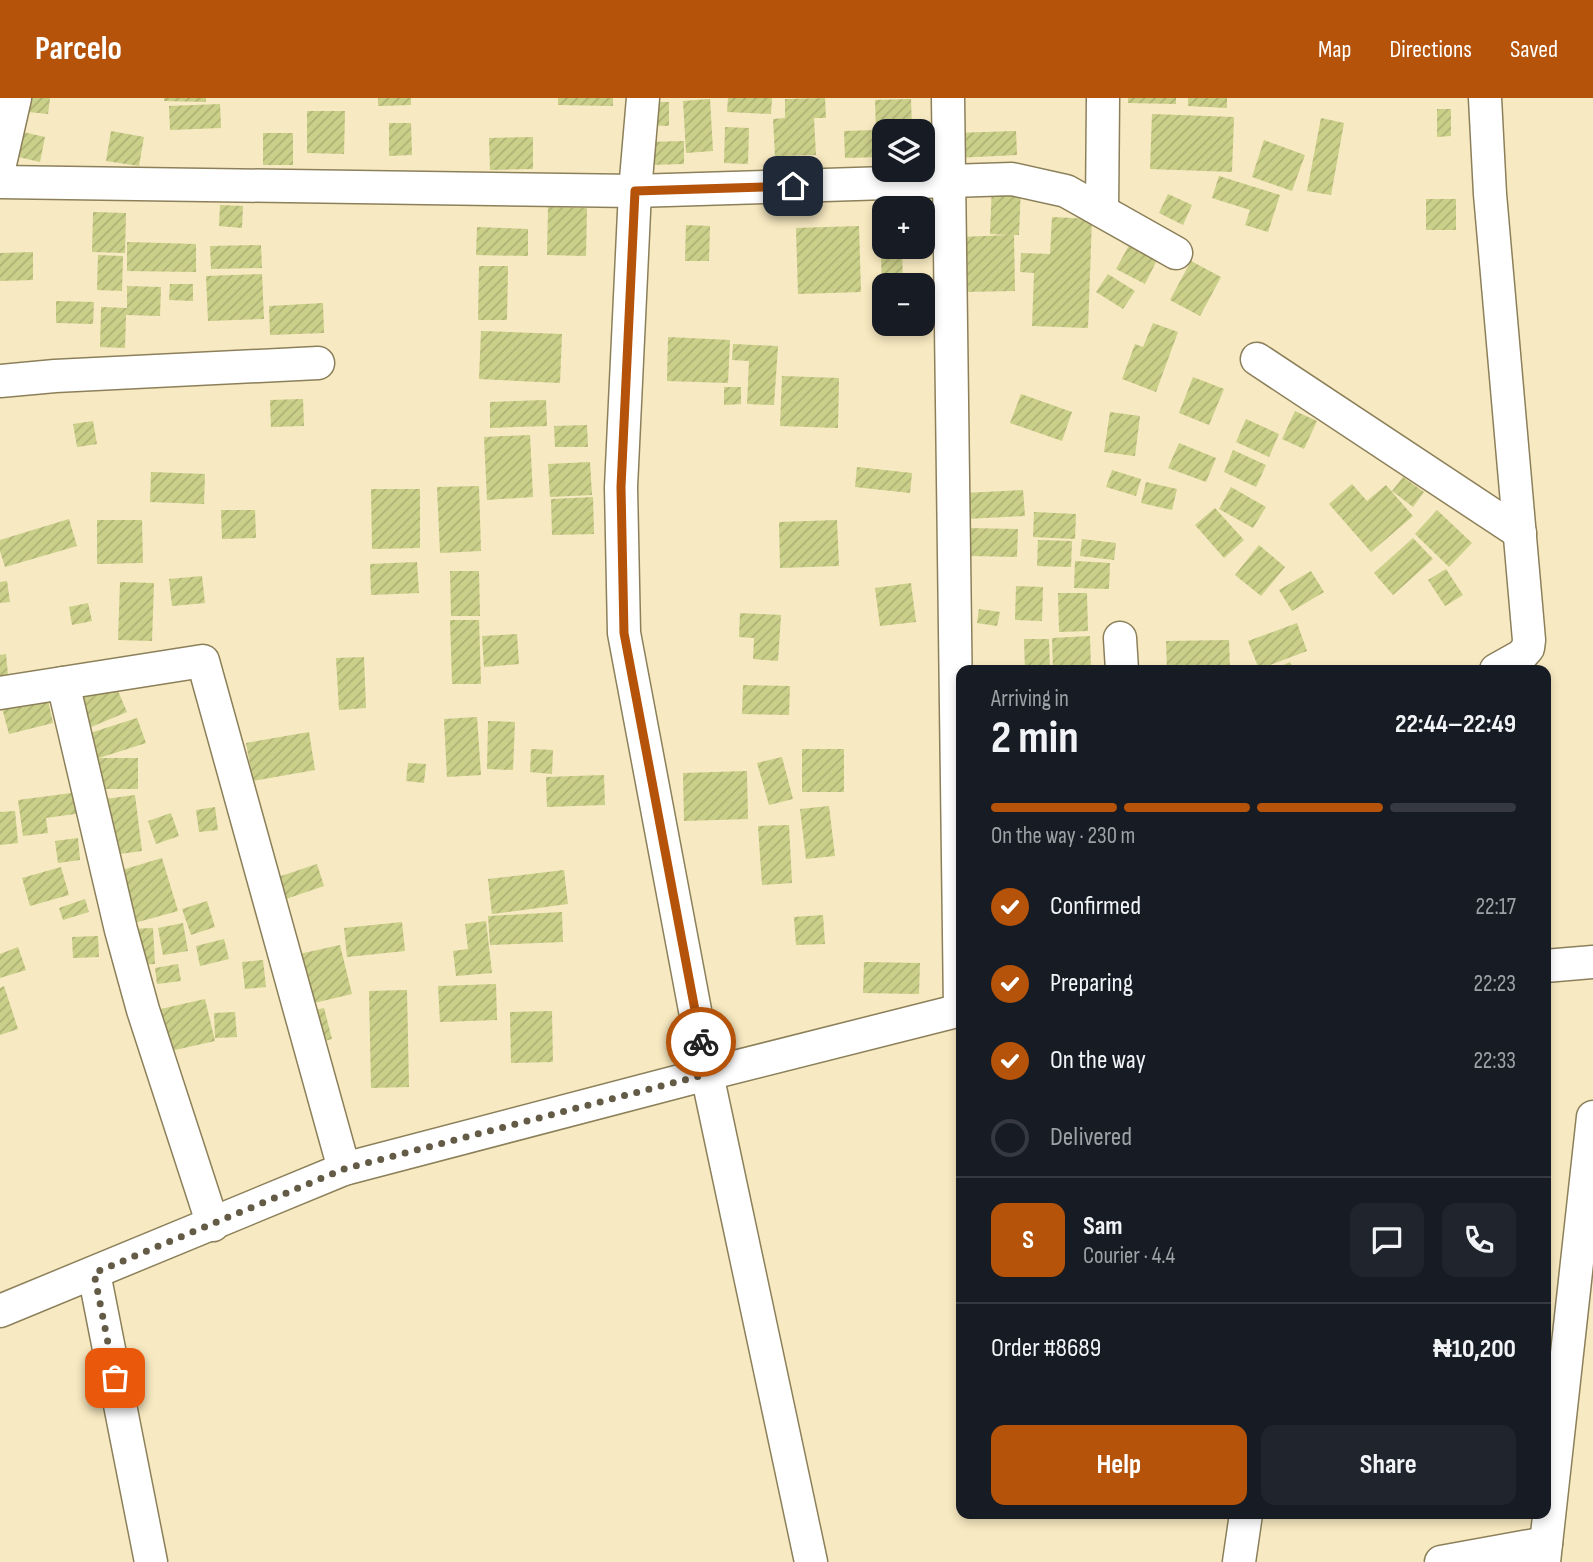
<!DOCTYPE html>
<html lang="en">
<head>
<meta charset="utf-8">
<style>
  :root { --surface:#171b24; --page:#20242c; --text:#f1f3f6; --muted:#9ea1a6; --line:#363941; --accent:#b45309 }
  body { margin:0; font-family:"Sofia Sans Condensed",sans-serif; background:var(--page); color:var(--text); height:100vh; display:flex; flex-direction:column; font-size:26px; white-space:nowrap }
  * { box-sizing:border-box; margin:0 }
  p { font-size:23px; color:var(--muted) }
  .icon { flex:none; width:38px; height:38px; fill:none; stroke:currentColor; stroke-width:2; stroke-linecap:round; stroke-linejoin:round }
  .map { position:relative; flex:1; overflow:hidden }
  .panel { position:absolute; left:956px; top:567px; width:595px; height:854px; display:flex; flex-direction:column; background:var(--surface); border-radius:14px; box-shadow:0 4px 10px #0003 }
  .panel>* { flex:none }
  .controls { position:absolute; left:872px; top:21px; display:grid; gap:14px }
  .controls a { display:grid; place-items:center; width:63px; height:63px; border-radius:14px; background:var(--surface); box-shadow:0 4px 10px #0003; font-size:35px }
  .pin { position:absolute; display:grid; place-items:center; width:60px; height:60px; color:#fff; margin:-30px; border-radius:14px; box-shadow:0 4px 10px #0006 }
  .courier { position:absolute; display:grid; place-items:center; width:70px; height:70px; margin:-35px; border:5px solid #b45309; border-radius:50%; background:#fff; color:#222; box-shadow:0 2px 9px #0007 }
  .head em { font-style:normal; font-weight:700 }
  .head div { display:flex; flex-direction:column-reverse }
  .head { display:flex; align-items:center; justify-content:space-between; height:119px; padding:0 35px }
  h1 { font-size:46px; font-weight:700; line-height:52px }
  .bar { display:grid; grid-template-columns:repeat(4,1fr); gap:10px 7px; align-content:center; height:84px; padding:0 35px }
  .bar i { height:9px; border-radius:5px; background:var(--line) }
  .bar .on { background:var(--accent) }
  .bar p { grid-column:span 4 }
  .line { display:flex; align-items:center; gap:18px; padding:0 35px; border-top:2px solid var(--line) }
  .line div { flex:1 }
  .round { display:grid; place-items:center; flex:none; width:74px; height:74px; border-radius:14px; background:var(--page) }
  ol { padding:0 35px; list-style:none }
  li { display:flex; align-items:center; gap:21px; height:77px }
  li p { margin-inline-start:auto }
  li .icon { padding:7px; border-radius:50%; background:var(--accent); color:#fff; stroke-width:4 }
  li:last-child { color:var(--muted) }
  li i { width:38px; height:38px; border:4px solid var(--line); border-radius:50% }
  .cta { display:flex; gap:14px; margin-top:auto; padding:14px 35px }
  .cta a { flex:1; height:80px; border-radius:14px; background:var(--accent); color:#fff; font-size:28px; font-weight:700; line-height:80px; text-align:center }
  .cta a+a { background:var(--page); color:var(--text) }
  header { display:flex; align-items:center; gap:42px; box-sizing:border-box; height:98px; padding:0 35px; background:var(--accent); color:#fff }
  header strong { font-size:33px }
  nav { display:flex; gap:38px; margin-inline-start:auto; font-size:24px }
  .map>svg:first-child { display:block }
</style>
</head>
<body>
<header>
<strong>Parcelo</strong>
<nav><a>Map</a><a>Directions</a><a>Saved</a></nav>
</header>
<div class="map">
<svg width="1593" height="1464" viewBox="0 0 1593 1464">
  <defs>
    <pattern id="building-hatch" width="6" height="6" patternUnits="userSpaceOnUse" patternTransform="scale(1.75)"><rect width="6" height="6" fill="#cacf89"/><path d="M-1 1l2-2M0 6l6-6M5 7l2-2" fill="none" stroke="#adb175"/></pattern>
  </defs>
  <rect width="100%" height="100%" fill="#f7e9c1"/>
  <g fill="url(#building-hatch)">
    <path d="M21 0H50L48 16 19 13Z"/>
    <path d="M164 0H206V4L164 3Z"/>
    <path d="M378 0H411V7L378 8Z"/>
    <path d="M558 0H613V8L558 7Z"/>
    <path d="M728 0H772L771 16 727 14Z"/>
    <path d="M825 0 826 20H814L816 57 775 58 773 21 785 20V1Z"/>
    <path d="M1128 0H1176V6L1128 5Z"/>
    <path d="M1188 0H1227V10L1188 8Z"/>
    <path d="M710 1 713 53 686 55 683 3Z"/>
    <path d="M911 1 912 33H884V59L845 60 844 33 876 32 875 2Z"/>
    <path d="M645 4H669V28L645 27Z"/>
    <path d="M220 6 221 30 170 32 169 8Z"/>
    <path d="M1437 11H1451V38L1437 39Z"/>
    <path d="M307 13H345L344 56 307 55Z"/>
    <path d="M1152 16 1234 19 1232 74 1150 71Z"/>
    <path d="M1321 20 1344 25 1331 97 1307 93Z"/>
    <path d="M389 25H411L412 57 389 58Z"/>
    <path d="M725 29 749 30 748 66 724 65Z"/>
    <path d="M14 32 45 39 40 64 10 57Z"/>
    <path d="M111 33 144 39 139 68 106 63Z"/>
    <path d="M1016 33 1017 57 955 60 954 35Z"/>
    <rect x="263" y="35" width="30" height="32"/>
    <path d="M533 39V71L490 72 489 40Z"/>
    <path d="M1264 42 1305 57 1292 93 1252 79Z"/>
    <path d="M684 43V66L648 67 647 44Z"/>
    <path d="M1219 78 1280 97 1268 134 1245 127 1250 112 1212 100Z"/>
    <path d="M992 86 1021 88 1019 137H1014L1015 193 962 194 960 139 1009 137 990 136Z"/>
    <path d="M769 87H784L783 114 769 113Z"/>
    <path d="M1168 96 1192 107 1183 127 1159 115Z"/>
    <rect x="1426" y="101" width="30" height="31"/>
    <path d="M220 107 243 108 242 130 219 128Z"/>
    <path d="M548 109 587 110 586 158 547 157Z"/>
    <path d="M93 114 126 115 125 155 92 154Z"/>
    <path d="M1052 119 1092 121 1088 230 1032 228 1034 175 1020 174 1021 155 1050 156Z"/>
    <path d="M686 127 710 128 709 163H685Z"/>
    <path d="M859 128 861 194 798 196 796 130Z"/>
    <path d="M477 129 528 131V158L476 157Z"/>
    <path d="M880 134H884V149H902L903 187H882Z"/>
    <path d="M1133 140 1161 154 1145 186 1116 171Z"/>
    <path d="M127 144 196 146V174L127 173Z"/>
    <path d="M261 147 262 170 211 171 210 148Z"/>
    <path d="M33 154V182L0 183V155Z"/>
    <path d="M98 157 123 158 122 193 97 192Z"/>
    <path d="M1191 163 1221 179 1200 218 1170 202Z"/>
    <path d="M479 168H508L507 222H478Z"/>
    <path d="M262 176 264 221 208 223 206 178Z"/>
    <path d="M1108 176 1135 193 1123 211 1096 194Z"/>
    <path d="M170 186H193V203L169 202Z"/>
    <path d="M127 188 161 189 160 218 126 217 125 250 100 249 101 209 127 210Z"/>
    <path d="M56 203 94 204 93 226 56 225Z"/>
    <path d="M323 205 324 235 270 237 269 208Z"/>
    <path d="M1153 225 1178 234 1156 294 1122 281 1135 246 1143 249Z"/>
    <path d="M481 233 562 236 560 285 479 281Z"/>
    <path d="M668 239 730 242 728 285 667 283Z"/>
    <path d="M733 246 778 248 774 307 747 306 749 263 732 262Z"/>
    <path d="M782 278 839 280 838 330 780 328Z"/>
    <path d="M1193 279 1224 291 1209 327 1179 315Z"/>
    <path d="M724 289H741V306L724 307Z"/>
    <path d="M1021 296 1072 314 1062 343 1010 325Z"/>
    <path d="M303 301 304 328 271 329 270 302Z"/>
    <path d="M546 302 547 328 490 330V304Z"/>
    <path d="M1295 313 1317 323 1304 351 1282 341Z"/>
    <path d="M1110 314 1140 318 1135 358 1104 354Z"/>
    <path d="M1246 321 1279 336 1269 359 1236 344Z"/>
    <path d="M93 323 97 346 77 349 73 326Z"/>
    <path d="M587 327 588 349H555L554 328Z"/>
    <path d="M530 337 533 399 487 402 484 339Z"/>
    <path d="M1179 345 1216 360 1206 384 1168 370Z"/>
    <path d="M1233 352 1266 367 1256 389 1224 374Z"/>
    <path d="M590 364 592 397 550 399 548 366Z"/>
    <path d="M857 369 912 375 910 395 855 389Z"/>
    <path d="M1112 372 1141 381 1136 398 1106 389Z"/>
    <path d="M151 374 205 376 204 406 150 404Z"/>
    <path d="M1403 379 1424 394 1413 409 1392 393Z"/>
    <path d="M1146 384 1177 391 1172 412 1141 405Z"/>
    <path d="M1352 386 1367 403 1386 387 1413 418 1371 454 1329 406Z"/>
    <path d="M479 388 481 453 440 455 437 389Z"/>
    <path d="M1231 389 1266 409 1253 430 1219 411Z"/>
    <path d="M371 391H420V450L372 451Z"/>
    <path d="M1023 392 1025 418 967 421 965 395Z"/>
    <path d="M593 399 594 436 552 437 551 401Z"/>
    <path d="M1215 410 1244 442 1224 460 1195 427Z"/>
    <path d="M221 412H255L256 440 222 441Z"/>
    <path d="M1437 412 1472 445 1449 469 1415 436Z"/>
    <path d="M1034 414 1076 416 1075 441 1033 439Z"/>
    <path d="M69 421 77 448 5 469 0 453V442Z"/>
    <path d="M97 422H142L143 465 97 466Z"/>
    <path d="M837 422 839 468 780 470 779 424Z"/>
    <path d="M969 430 1018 431 1017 459 969 458Z"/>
    <path d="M1413 440 1433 461 1393 497 1374 475Z"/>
    <path d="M1082 441 1116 445 1114 462 1080 458Z"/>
    <path d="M1038 442 1072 443 1071 469 1037 468Z"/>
    <path d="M1259 447 1285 469 1261 498 1235 477Z"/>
    <path d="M1075 463 1110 465 1109 491 1074 490Z"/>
    <path d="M417 464 419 495 371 497 370 466Z"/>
    <path d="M1446 471 1463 497 1445 508 1428 482Z"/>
    <path d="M450 473H479L480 518H451Z"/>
    <path d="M1311 473 1324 494 1292 513 1279 492Z"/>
    <path d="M202 478 205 505 172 508 169 481Z"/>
    <path d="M7 483 10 504 0 505V484Z"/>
    <path d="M120 484 154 485 152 543 118 542Z"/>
    <path d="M911 485 916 524 880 528 875 490Z"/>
    <path d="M1016 488 1043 489 1042 523 1015 522Z"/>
    <path d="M1058 495H1087L1088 533 1059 534Z"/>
    <path d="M88 505 92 523 72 527 69 509Z"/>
    <path d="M979 511 1000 514 997 528 977 525Z"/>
    <path d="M740 515 781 517 778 563 753 561 754 540 739 539Z"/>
    <path d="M450 522H479L481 586H452Z"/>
    <path d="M1297 525 1307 553 1259 571 1248 543Z"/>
    <path d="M517 536 519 566 484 569 482 538Z"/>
    <path d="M1090 538 1091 571 1053 572 1052 540Z"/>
    <path d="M1024 541H1049L1050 572H1025Z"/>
    <path d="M1229 542 1230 572H1167L1166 543Z"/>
    <path d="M6 556 8 577H0V557Z"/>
    <path d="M364 559 366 610 339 612 336 560Z"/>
    <path d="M1290 564 1294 572H1273Z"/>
    <path d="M112 579 127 614 84 632 70 598Z"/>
    <path d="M743 587 790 588 789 617 742 616Z"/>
    <path d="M47 598 53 625 9 636 2 610Z"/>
    <path d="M477 619 481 677 447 679 444 621Z"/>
    <path d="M137 620 146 645 96 661 87 636Z"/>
    <path d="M488 623 515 624 513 672 487 671Z"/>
    <path d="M309 634 315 672 253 683 246 645Z"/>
    <path d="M531 651 553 652 552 676 530 674Z"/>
    <rect x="802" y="651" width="42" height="43"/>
    <path d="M782 659 793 701 769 707 757 665Z"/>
    <rect x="99" y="660" width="39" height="31"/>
    <path d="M408 665 426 666 424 685 406 683Z"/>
    <path d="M747 673 748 721 684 723 683 675Z"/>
    <path d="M604 677 605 707 547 709 546 679Z"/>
    <path d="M79 694 82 715 46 720 48 735 23 738 18 702Z"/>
    <path d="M135 697 142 753 112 757 105 701Z"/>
    <path d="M829 708 835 758 806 761 800 711Z"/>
    <path d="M215 709 218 732 199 734 196 712Z"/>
    <path d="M15 713 18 745 0 747V714Z"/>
    <path d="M171 715 179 738 156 746 148 723Z"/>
    <path d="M789 727 792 785 762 787 758 728Z"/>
    <path d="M78 740 80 762 58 765 55 743Z"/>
    <path d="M162 760 178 813 127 827 112 775Z"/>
    <path d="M317 766 324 788 280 803 272 781Z"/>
    <path d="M61 769 69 797 30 808 22 780Z"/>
    <path d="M564 772 568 806 492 816 488 781Z"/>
    <path d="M85 801 89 814 63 822 59 810Z"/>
    <path d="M207 803 215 829 191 837 182 811Z"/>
    <path d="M562 814 563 844 490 847 488 818Z"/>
    <path d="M823 817 825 846 796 847 794 819Z"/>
    <path d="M486 823 492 875 456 878 453 853 468 851 465 826Z"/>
    <path d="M402 824 405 853 347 859 344 830Z"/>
    <path d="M183 825 188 853 163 857 158 830Z"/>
    <path d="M153 830 155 866 132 867 130 831Z"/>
    <path d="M98 838 99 859 73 860 72 839Z"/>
    <path d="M224 841 229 861 200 868 196 848Z"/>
    <path d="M340 847 352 896 310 906 299 856Z"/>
    <path d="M18 849 26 872 0 880V856Z"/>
    <path d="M263 862 266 889 245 891 242 864Z"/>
    <path d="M864 864 920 865 919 896 863 895Z"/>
    <path d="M178 866 181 883 157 886 155 870Z"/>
    <path d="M496 886 497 922 440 924 438 888Z"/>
    <path d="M4 888 18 931 0 937V890Z"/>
    <path d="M407 892 409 989 371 990 369 893Z"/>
    <path d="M205 901 215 943 166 954 156 912Z"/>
    <path d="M324 910 332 941 308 947 300 916Z"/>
    <path d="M552 913 553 964 511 965 510 914Z"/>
    <path d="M235 914 237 939 215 940 214 915Z"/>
    <path d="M720 929 723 944 700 947 697 933Z"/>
  </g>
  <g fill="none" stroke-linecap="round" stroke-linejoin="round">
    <g stroke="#8c805b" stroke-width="35">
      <g id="street">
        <path d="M643 0 635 93 621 389 624 535 707 976 811 1464"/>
        <path d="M948 0 960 912"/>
        <path d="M1485 0 1490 96 1529 542 1528 550 1521 558 1496 572"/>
        <path d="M0 66 15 0"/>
        <path d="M0 84 635 93 1012 81 1066 93 1176 155"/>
        <path d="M1102 113 1103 0"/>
        <path d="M1257 261 1520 435"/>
        <path d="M0 283 55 278 318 265"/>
        <path d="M1120 540 1122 572"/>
        <path d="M63 585 121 832 143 912 213 1127"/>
        <path d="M0 595 203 563 344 1071"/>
        <path d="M1545 868 1593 864"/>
        <path d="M94 1175 151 1464"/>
        <path d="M0 1213 344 1071 707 976 961 912"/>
        <path d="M1239 1464 1246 1416"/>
        <path d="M1441 1464 1546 1445"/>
        <path d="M1544 1464 1593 1019"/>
      </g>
    </g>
    <use href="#street" stroke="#fff" stroke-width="32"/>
  </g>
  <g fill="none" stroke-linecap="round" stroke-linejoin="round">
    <path stroke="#635b46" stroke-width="7" stroke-dasharray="0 12.6" d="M115 1280 94 1175 344 1071 707 976 701 944"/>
    <path stroke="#b45309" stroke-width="9" d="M701 944 624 535 621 389 635 93 793 88"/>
  </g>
</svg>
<div class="controls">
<a><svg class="icon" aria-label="layers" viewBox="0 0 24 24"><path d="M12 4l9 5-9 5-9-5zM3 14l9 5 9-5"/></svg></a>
<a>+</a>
<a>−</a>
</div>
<div class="pin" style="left:115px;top:1280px;background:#ea580c"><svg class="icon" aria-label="bag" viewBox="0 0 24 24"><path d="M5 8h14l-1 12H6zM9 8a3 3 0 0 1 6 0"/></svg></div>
<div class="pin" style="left:793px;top:88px;background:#1f2937"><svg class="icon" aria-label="home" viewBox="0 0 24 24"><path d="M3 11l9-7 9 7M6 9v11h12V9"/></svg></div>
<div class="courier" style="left:701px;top:944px"><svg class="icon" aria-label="bike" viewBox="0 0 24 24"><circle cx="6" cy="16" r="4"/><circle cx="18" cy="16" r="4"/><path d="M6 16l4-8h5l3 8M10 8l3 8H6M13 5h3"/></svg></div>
<section class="panel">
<div class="head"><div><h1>2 min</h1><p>Arriving in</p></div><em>22:44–22:49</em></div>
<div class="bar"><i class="on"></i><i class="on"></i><i class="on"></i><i></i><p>On the way · 230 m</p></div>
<ol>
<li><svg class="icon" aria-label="check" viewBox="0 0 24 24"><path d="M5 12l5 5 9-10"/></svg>Confirmed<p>22:17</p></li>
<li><svg class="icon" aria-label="check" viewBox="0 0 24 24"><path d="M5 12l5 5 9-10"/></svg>Preparing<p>22:23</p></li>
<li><svg class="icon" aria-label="check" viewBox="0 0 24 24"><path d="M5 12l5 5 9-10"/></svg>On the way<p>22:33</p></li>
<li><i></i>Delivered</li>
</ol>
<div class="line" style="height:126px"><b class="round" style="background:var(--accent);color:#fff">S</b><div><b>Sam</b><p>Courier · 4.4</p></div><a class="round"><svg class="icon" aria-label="chat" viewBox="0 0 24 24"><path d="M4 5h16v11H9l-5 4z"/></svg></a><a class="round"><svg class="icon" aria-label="phone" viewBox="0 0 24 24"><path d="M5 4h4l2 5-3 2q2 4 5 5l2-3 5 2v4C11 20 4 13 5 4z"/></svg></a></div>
<div class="line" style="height:91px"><div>Order #8689</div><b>₦10,200</b></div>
<div class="cta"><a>Help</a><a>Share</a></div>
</section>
</div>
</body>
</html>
